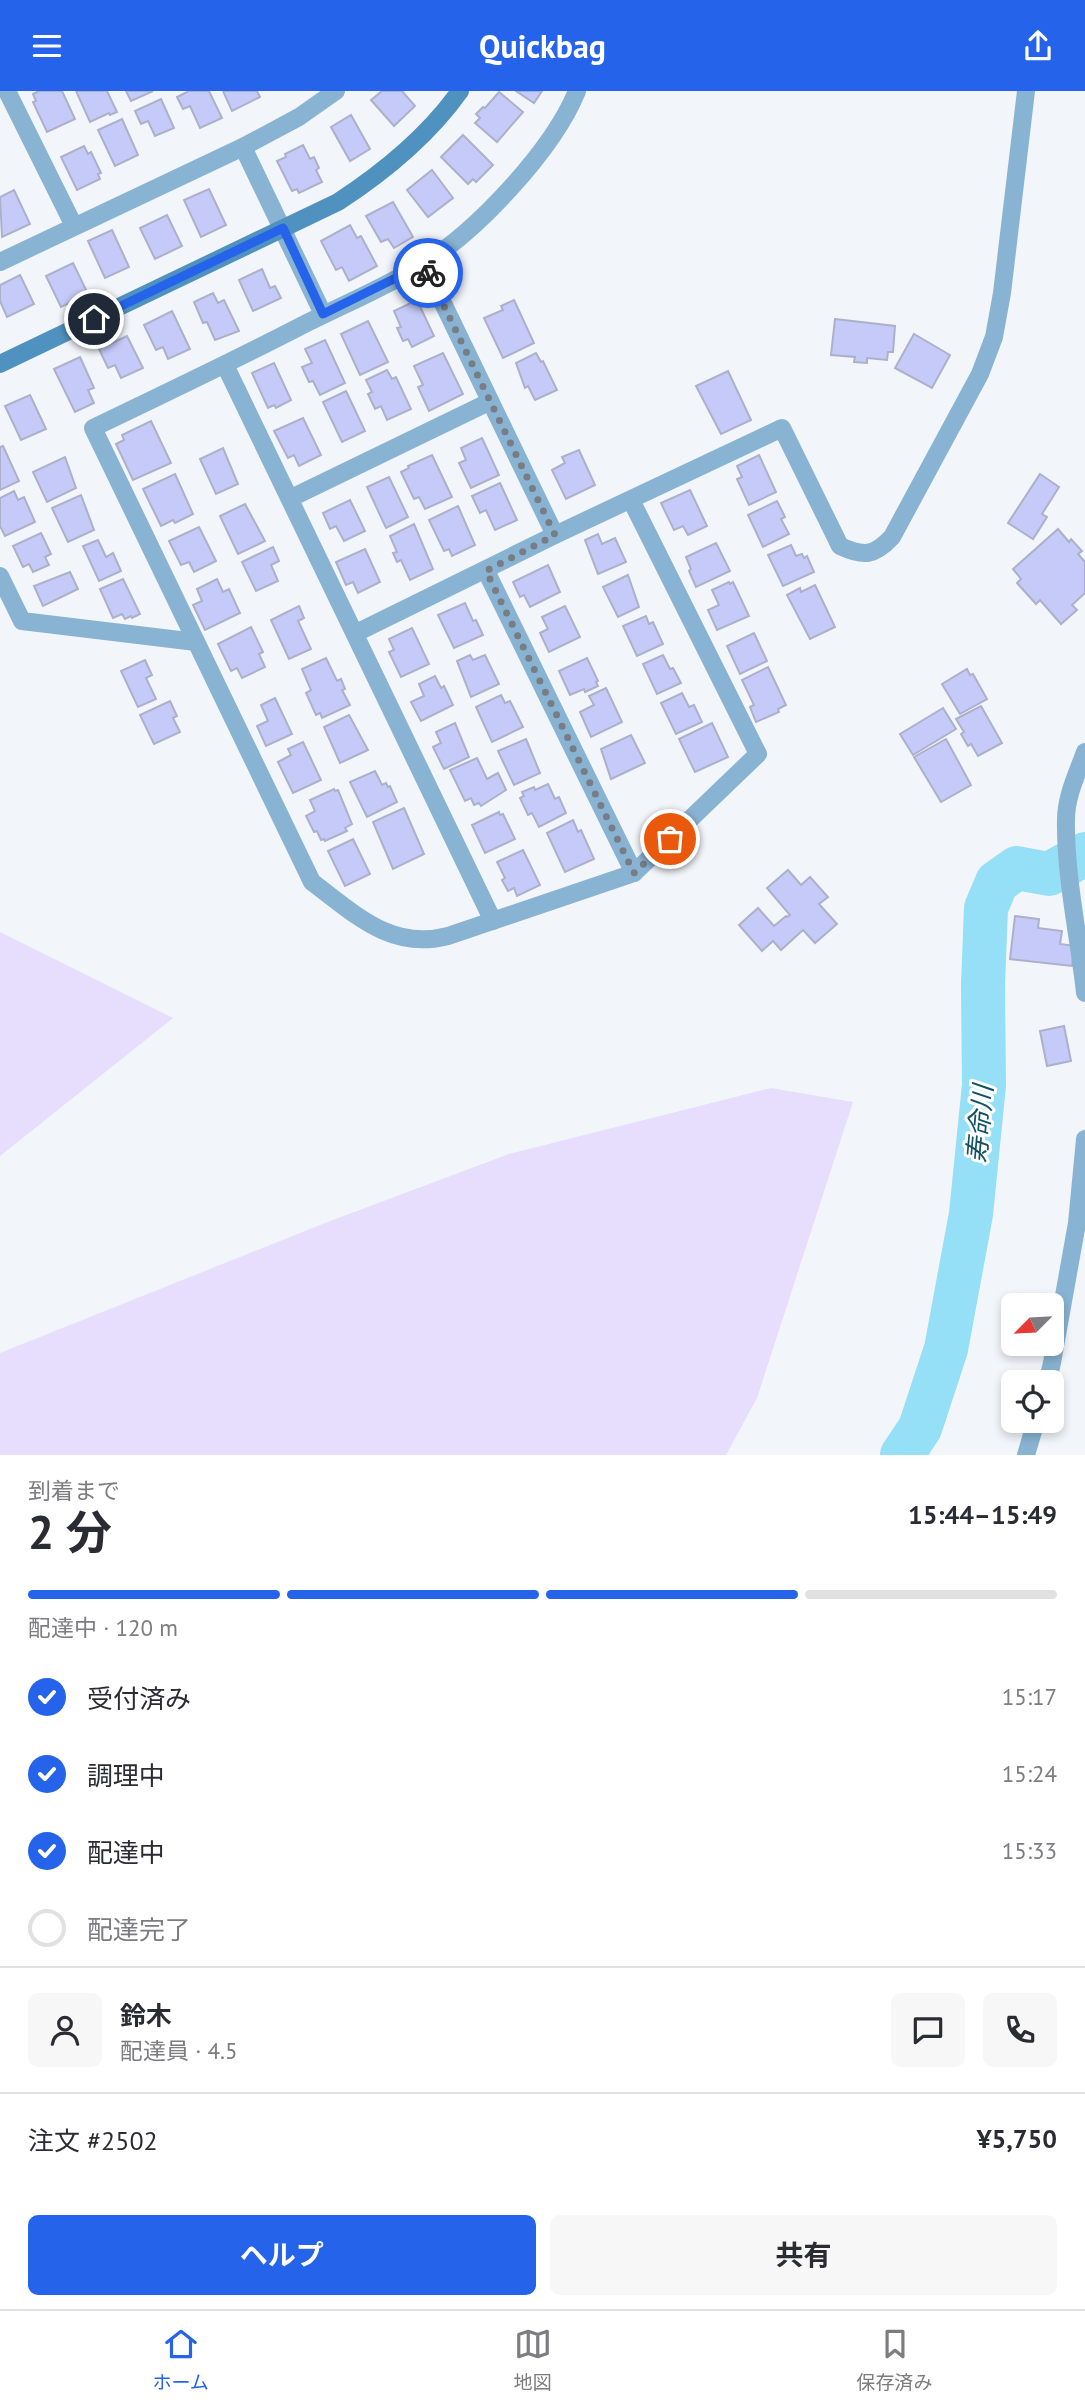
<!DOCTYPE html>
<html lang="ja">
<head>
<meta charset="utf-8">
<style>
  :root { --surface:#fff; --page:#f7f7f7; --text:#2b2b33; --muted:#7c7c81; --line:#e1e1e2; --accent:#2563eb }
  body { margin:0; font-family:"PT Sans","Noto Sans JP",sans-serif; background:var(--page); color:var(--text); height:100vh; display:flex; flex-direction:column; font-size:26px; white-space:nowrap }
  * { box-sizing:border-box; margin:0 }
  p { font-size:23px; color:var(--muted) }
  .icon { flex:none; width:38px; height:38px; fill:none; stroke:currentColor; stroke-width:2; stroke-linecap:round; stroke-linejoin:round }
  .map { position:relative; height:1364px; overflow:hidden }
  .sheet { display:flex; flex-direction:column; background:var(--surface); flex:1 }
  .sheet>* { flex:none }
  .needle { width:46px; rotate:246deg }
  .fabs { position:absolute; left:1001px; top:1202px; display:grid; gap:14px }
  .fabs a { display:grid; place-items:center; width:63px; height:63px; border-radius:10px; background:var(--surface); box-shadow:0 4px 10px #0003; font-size:35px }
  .pin { position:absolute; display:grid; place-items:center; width:60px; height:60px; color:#fff; margin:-30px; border:4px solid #fff; border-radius:50%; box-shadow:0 2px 7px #0007 }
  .courier { position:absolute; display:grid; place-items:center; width:70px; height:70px; margin:-35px; border:5px solid #2563eb; border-radius:50%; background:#fff; color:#222; box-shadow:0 2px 9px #0007 }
  .summary em { font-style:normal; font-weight:700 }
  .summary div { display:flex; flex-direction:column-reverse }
  .summary { display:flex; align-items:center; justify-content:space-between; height:119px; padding:0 28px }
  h1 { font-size:46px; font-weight:700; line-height:52px }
  .bar { display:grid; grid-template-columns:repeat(4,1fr); gap:10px 7px; align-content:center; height:84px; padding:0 28px }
  .bar i { height:9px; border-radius:5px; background:var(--line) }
  .bar .selected { background:var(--accent) }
  .bar p { grid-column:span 4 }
  .line { display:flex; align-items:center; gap:18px; padding:0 28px; border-top:2px solid var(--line) }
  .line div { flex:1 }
  .round { display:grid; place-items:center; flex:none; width:74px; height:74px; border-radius:10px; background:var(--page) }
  ol { padding:0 28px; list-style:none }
  li { display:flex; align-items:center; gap:21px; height:77px }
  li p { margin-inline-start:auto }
  li .icon { padding:7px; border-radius:50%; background:var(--accent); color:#fff; stroke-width:4 }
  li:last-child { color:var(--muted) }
  li i { width:38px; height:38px; border:4px solid var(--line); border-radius:50% }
  .primary-button { display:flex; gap:14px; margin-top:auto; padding:14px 28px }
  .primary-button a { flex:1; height:80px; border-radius:10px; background:var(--accent); color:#fff; font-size:28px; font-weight:700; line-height:80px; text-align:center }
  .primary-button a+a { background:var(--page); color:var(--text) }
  header { display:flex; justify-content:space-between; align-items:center; height:91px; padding:0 28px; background:var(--accent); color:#fff; font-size:32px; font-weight:700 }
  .tabs { display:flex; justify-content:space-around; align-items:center; height:98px; border-top:2px solid var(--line); background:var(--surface); font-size:19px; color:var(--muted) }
  .tabs a { display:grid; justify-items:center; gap:4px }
  .tabs .selected { color:var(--accent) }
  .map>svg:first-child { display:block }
</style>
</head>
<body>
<header><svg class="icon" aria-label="menu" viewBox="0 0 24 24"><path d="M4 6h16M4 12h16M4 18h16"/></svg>Quickbag<svg class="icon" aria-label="share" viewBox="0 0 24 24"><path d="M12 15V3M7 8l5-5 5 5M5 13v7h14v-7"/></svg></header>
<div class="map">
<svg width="1085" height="1364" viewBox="0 0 1085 1364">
  <rect width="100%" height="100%" fill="#f2f5fa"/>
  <g fill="#e7ddfc">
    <path d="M0 841 173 927 0 1065Z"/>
    <path d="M771 997 853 1011 757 1307 726 1364H0V1262L325 1132 509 1063Z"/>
  </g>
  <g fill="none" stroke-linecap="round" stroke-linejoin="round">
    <path stroke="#95dff7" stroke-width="44" d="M902 1364 920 1337 946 1258 971 1123 984 994 983 894 986 817 997 791 1017 777 1049 783 1085 763"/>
  </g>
  <g fill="#c5caf8" stroke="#adb0cb" stroke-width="2">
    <path d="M39 0H62L75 28 47 41 33 11 36 10 33 3Z"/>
    <path d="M76 0H107L117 21 110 24 109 22 90 31Z"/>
    <path d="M126 0H153L131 10Z"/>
    <path d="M189 0H209L222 27 200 37 190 15 183 18 177 6Z"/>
    <path d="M223 0H257L260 6 232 20Z"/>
    <path d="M382 0H402L415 15 394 35 371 9Z"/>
    <path d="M516 0H542L534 12Z"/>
    <path d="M499 1 523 21 497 51 475 32 480 27 476 23 483 16 485 17Z"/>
    <path d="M161 8 174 37 155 45 148 30 141 33 135 20Z"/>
    <path d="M351 24 370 58 350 70 331 36Z"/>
    <path d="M122 28 138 64 115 75 98 39Z"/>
    <path d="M463 44 493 74 476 91 473 88 468 93 441 66Z"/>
    <path d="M303 54 310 68 314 66 319 77 316 79 322 91 299 102 297 98 292 100 277 70 286 66 285 63Z"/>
    <path d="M84 55 88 63 91 61 101 82 98 83 100 88 77 99 61 66Z"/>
    <path d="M432 79 453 107 428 126 407 99Z"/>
    <path d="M209 98 226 134 201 146 184 109Z"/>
    <path d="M14 99 30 133 2 146 0 106Z"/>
    <path d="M393 111 413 146 394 157 388 148 381 151 366 125Z"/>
    <path d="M167 124 182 155 155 168 140 137Z"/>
    <path d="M350 134 357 147 361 145 377 175 349 190 342 176 336 179 321 150Z"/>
    <path d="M112 139 129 176 105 187 88 150Z"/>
    <path d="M73 172 88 203 61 216 46 185Z"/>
    <path d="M262 178 270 197 275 195 281 207 253 220 239 189Z"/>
    <path d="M20 184 34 213 7 226 0 210V194Z"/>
    <path d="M213 202 218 212 224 209 239 240 215 249 207 231 203 232 194 211Z"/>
    <path d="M417 209 434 245 412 256 408 248 403 250 397 237 401 236 394 220Z"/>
    <path d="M514 209 534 252 503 267 484 227 503 219 501 215Z"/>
    <path d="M172 220 190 258 168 268 163 256 156 259 144 234Z"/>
    <path d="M835 228 895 235 893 261H888L887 269 867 267V272L854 271 855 266 831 264Z"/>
    <path d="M368 230 388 271 360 284 341 243Z"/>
    <path d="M914 243 950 264 932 297 895 277Z"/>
    <path d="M127 245 143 277 121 287 115 274 108 277 99 258Z"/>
    <path d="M325 249 345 292 320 304 313 290 309 291 302 276 312 272 305 258Z"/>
    <path d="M443 262 463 303 429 320 418 296 423 294 414 275Z"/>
    <path d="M536 262 541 271 543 270 557 299 535 309 528 295 525 297 516 272Z"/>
    <path d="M80 266 94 297 88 299 94 312 75 321 54 278Z"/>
    <path d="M274 272 291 309 276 317 274 314 268 317 252 282Z"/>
    <path d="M387 279 392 288 396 286 411 318 387 329 381 315 375 318 368 303 372 301 366 289Z"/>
    <path d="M728 280 751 329 721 343 696 295Z"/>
    <path d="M346 300 365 340 342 351 323 311Z"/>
    <path d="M30 304 46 338 21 349 5 315Z"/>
    <path d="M303 327 321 364 299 375 294 364 288 367 274 340Z"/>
    <path d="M151 330 171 372 133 389 116 353 124 349 122 344Z"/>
    <path d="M482 347 499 384 471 397 459 372 466 369 461 357Z"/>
    <path d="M3 355 19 390 0 399V356Z"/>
    <path d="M223 357 238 393 216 403 200 368Z"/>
    <path d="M579 359 595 394 566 408 552 379 565 372 562 366Z"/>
    <path d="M432 364 452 406 425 418 419 406 414 408 401 381 409 377 408 375Z"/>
    <path d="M759 364 776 401 749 414 737 388 742 386 737 375Z"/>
    <path d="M65 366 76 397 47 411 33 381Z"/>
    <path d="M175 383 193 423 175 432 173 429 161 435 143 398Z"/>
    <path d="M1040 383 1059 396 1042 423 1047 426 1033 448 1008 432Z"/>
    <path d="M389 386 408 426 386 437 367 396Z"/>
    <path d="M500 392 517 429 495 439 486 419 480 422 472 405Z"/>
    <path d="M690 399 707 435 688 444 683 435 674 439 661 412Z"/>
    <path d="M14 400 18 409 24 406 35 431 5 445 0 435V407Z"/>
    <path d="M81 404 94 439 68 451 52 417Z"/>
    <path d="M350 409 365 440 344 450 336 435 330 438 323 422Z"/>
    <path d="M777 410 785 426 781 428 789 443 763 456 748 424Z"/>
    <path d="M245 413 265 450 238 463 220 425Z"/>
    <path d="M458 415 475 454 452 465 449 458 444 460 429 429Z"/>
    <path d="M414 433 433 478 410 489 401 469 397 471 393 462 397 461 390 445Z"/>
    <path d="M199 436 216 470 194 481 189 471 181 474 169 450Z"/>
    <path d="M1058 438 1069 451 1071 448 1082 460 1078 463 1085 471V502L1072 514 1077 519 1061 533 1040 509 1036 513 1017 492 1021 488 1013 478Z"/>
    <path d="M41 442 51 463 45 466 49 474 33 481 29 473 23 476 13 455Z"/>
    <path d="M598 443 602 453 615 447 626 471 598 483 585 449Z"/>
    <path d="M98 449 106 466 113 462 121 480 99 490 83 455Z"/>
    <path d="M716 452 730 480 696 496 689 480 691 478 686 466Z"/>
    <path d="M791 454 796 465 802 463 804 467 807 465 814 481 783 495 768 464Z"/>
    <path d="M273 456 279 470 271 474 278 490 256 500 242 471Z"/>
    <path d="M365 458 380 491 358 502 353 491 346 494 336 471Z"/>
    <path d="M548 474 560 501 530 516 524 504 520 506 513 491Z"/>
    <path d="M70 481 78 498 43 515 34 495Z"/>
    <path d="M628 484 639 516 618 526 603 496Z"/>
    <path d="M123 488 140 523 132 527 131 525 125 528 122 523 113 527 100 498Z"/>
    <path d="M217 488 223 501 229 498 240 522 205 539 193 514 202 510 197 498Z"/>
    <path d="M729 491 730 493 733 491 749 525 717 539 708 519 719 514 712 499Z"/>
    <path d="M815 494 835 536 810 548 787 504 800 497 801 501Z"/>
    <path d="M465 512 473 530 476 529 483 544 454 557 438 524Z"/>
    <path d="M299 515 304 527 298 530 311 558 289 568 271 529Z"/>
    <path d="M565 515 580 546 549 561 540 542 548 538 542 526Z"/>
    <path d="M646 525 649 533 653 531 663 553 637 565 623 535Z"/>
    <path d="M251 536 263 561 259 563 265 576 242 587 237 577 231 580 218 553Z"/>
    <path d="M412 537 429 573 401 586 389 561 394 559 389 548Z"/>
    <path d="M754 542 767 570 740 583 727 555Z"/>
    <path d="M470 564 473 569 485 564 499 593 471 606 457 570Z"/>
    <path d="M663 564 670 578 673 577 681 592 657 603 643 573Z"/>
    <path d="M326 567 337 590 341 588 345 598 342 599 350 614 322 627 320 622 316 624 306 602 311 599 302 578Z"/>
    <path d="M587 567 598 590 596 591 598 595 585 601 584 598 570 604 559 580Z"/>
    <path d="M145 569 152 584 146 587 156 608 138 616 121 580Z"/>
    <path d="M768 576 786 614 778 618 779 621 756 631 750 616 754 614 742 589Z"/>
    <path d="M967 578 970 584 973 583 987 608 960 623 942 593Z"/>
    <path d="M435 585 441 597 444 595 453 614 421 630 411 611 424 605 419 593Z"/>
    <path d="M606 597 622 631 591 646 580 621 594 614 589 605Z"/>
    <path d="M682 602 689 616 694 614 702 631 676 643 661 612Z"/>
    <path d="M501 604 505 612 510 610 523 636 492 651 476 616Z"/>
    <path d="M275 607 292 643 266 655 257 635 268 630 261 614Z"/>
    <path d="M170 610 177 625 173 627 180 641 154 653 140 624Z"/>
    <path d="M981 615 1002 652 978 665 971 653 968 655 961 643 964 641 956 628Z"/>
    <path d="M943 617 956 638 913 664 900 643Z"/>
    <path d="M349 624 368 659 340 672 324 636Z"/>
    <path d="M455 632 469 666 444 678 433 656 441 652 436 641Z"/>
    <path d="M712 632 728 666 695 681 679 648Z"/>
    <path d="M631 644 645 672 611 688 601 658Z"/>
    <path d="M526 648 540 682 514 694 498 660Z"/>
    <path d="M946 648 971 694 941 711 914 666Z"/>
    <path d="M303 651 321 689 293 702 278 671 291 664 288 658Z"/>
    <path d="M477 667 487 688 498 682 506 699 481 715 479 712 474 714 471 707 465 710 450 679Z"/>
    <path d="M375 680 382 694 386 692 388 696 390 695 397 711 367 726 350 691Z"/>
    <path d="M548 693 555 708 559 706 566 722 539 736 532 722 528 724 520 707 524 705 522 701 534 696 535 699Z"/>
    <path d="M334 698 335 700 338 699 352 733 345 737 347 740 325 750 324 748 321 749 317 740 314 741 306 725 315 720 310 709Z"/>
    <path d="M404 717 424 763 393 778 373 731Z"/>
    <path d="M499 721 500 724 503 723 515 748 485 762 472 734Z"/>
    <path d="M573 729 578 741 581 739 594 768 565 781 547 742Z"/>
    <path d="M353 748 370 783 345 795 328 760Z"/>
    <path d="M523 759 540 794 517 805 514 797 508 800 502 789 505 787 497 771Z"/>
    <path d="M788 779 801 794 810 786 828 806 819 813 837 833 815 852 803 839 781 859 773 850 762 860 739 834 758 817 774 835 786 825 787 826 790 824 767 797Z"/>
    <path d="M1015 825 1039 828 1038 837 1062 840 1060 853 1075 855 1072 875 1010 868Z"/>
    <path d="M1064 935 1071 970 1047 975 1040 940Z"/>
  </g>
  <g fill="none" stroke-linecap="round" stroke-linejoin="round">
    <g stroke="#89b3d2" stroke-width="18">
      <path d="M7 0 74 135"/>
      <path d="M577 0C553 59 477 140 423 173 384 197 340 215 299 236 231 271 162 304 93 337L312 791C355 823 391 860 448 845L634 782 758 663 631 409"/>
      <path d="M243 56 323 223"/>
      <path d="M0 171 243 56 299 26 336 0"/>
      <path d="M424 173 555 444"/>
      <path d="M225 274 493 830"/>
      <path d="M291 407 489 311"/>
      <path d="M486 480 634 782"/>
      <path d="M0 485 22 530 196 551"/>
      <path d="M356 542 555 444 782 337 840 455C864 466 874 465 892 446L980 283 994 246 1002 202 1026 0"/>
      <path d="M1085 661C1077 683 1066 705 1066 729 1065 784 1079 846 1085 902"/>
      <path d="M1047 1292 1052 1272 1077 1132 1085 1048"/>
      <path d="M1026 1364 1036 1330"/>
    </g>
    <path stroke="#5092bf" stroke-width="18" d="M0 273 338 111C384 81 428 45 460 0"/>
  </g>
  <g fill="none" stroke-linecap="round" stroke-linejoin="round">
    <path stroke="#787d85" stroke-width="7" stroke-dasharray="0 12.6" d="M428 182 555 444 486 480 634 782 670 748"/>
    <path stroke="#2563eb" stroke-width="9" d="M94 228 283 137 323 223 424 173 428 182"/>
  </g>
  <g text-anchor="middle" stroke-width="6" stroke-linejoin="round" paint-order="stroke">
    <g font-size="26" font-style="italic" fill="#125162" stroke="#fff">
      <text transform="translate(980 1033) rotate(-85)" y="9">寿命川</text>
    </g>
  </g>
</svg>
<div class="fabs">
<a><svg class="needle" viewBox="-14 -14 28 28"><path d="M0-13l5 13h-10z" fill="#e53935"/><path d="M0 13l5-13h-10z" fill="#7c7c81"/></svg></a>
<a><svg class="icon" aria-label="locate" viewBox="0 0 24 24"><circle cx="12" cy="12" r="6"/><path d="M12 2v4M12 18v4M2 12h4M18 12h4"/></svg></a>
</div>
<div class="pin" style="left:670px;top:748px;background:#ea580c"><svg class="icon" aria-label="bag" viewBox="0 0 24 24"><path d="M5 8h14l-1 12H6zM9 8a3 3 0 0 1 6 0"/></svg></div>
<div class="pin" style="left:94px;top:228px;background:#1f2937"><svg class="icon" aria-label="home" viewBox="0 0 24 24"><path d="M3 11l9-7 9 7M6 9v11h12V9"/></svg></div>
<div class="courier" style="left:428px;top:182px"><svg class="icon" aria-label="bike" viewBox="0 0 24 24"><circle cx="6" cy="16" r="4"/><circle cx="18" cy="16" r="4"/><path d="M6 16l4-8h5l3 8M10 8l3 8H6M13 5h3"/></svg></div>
</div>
<section class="sheet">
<div class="summary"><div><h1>2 分</h1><p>到着まで</p></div><em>15:44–15:49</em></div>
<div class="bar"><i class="selected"></i><i class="selected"></i><i class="selected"></i><i></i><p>配達中 · 120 m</p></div>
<ol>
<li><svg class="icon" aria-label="check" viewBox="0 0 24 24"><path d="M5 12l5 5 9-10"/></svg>受付済み<p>15:17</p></li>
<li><svg class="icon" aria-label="check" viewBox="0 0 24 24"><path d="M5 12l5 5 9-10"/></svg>調理中<p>15:24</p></li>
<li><svg class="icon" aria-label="check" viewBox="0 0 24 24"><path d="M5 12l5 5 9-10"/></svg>配達中<p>15:33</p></li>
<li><i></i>配達完了</li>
</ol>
<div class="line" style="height:126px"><a class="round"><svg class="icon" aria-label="person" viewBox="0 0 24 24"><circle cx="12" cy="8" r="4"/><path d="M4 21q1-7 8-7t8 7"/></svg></a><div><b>鈴木</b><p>配達員 · 4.5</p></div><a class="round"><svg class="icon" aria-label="chat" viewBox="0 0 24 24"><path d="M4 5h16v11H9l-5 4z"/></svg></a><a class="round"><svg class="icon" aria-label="phone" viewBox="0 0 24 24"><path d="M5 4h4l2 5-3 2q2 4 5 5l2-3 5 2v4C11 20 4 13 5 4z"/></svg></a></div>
<div class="line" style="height:91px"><div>注文 #2502</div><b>¥5,750</b></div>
<div class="primary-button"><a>ヘルプ</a><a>共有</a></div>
</section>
<nav class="tabs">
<a class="selected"><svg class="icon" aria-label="home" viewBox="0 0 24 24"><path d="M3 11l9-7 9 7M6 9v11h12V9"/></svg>ホーム</a>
<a><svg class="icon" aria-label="map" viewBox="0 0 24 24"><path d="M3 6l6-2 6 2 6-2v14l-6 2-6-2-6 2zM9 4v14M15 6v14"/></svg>地図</a>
<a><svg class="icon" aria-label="saved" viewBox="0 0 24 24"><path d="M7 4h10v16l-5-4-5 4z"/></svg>保存済み</a>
</nav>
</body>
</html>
